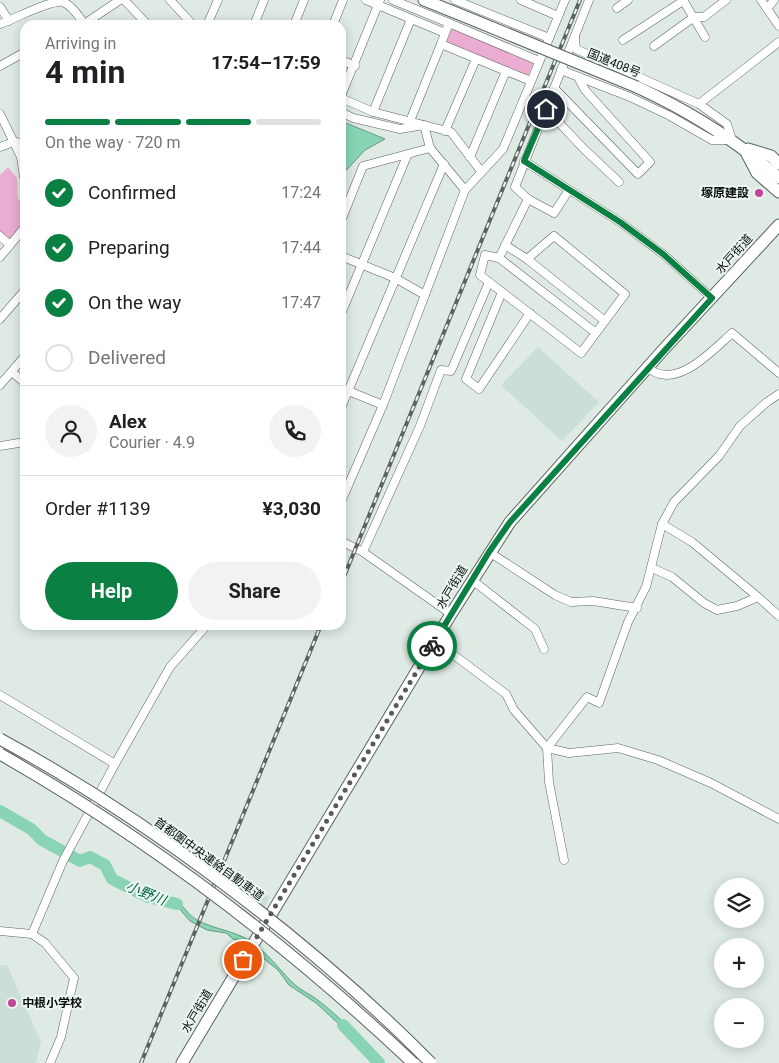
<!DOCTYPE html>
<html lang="en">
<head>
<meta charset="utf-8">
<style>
  :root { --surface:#fff; --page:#f2f2f2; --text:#202124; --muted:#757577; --line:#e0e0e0; --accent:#0b8043 }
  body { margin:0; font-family:Roboto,"Noto Sans JP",sans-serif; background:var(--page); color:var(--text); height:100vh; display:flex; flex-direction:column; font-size:19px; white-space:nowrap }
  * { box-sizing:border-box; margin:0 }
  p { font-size:16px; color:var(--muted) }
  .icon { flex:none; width:28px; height:28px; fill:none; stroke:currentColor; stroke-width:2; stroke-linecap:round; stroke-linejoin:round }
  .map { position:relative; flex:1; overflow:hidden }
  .side { position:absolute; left:20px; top:20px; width:326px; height:610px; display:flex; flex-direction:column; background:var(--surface); border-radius:15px; box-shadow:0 2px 12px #0003 }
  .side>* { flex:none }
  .buttons { position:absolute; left:714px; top:878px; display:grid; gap:10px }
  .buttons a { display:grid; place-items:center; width:50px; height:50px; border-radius:50%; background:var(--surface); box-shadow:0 2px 12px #0003; font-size:25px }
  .pin { position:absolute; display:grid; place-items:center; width:42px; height:42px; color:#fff; margin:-21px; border:2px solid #fff; border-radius:50%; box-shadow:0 1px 5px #0007 }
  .courier { position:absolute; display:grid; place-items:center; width:50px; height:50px; margin:-25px; border:4px solid #0b8043; border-radius:50%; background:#fff; color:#222; box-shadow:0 1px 6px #0007 }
  .headline em { font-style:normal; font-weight:700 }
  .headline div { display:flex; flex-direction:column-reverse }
  .headline { display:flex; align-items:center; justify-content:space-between; height:85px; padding:0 25px }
  h1 { font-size:32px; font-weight:700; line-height:38px }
  .bar { display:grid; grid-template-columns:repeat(4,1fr); gap:8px 5px; align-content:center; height:60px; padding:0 25px }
  .bar i { height:6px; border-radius:4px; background:var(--line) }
  .bar .current { background:var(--accent) }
  .bar p { grid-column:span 4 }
  .line { display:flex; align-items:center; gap:12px; padding:0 25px; border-top:1px solid var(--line) }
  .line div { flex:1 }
  .round { display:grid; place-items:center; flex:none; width:52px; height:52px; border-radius:26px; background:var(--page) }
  ol { padding:0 25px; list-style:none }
  li { display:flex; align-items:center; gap:15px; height:55px }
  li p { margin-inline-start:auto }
  li .icon { padding:5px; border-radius:50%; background:var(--accent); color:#fff; stroke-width:4 }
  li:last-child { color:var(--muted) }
  li i { width:28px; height:28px; border:2px solid var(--line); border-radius:50% }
  .primary-button { display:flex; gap:10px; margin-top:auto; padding:10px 25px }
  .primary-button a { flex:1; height:58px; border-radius:30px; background:var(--accent); color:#fff; font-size:20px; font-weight:700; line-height:58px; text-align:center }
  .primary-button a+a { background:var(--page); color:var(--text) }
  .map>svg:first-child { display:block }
</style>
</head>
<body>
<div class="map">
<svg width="779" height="1063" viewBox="0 0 779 1063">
  <rect width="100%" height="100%" fill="#dfeae4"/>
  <g fill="#ccdfd6">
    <path d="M538 347 599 402 562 441 501 385Z"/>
    <path d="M237 869 269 897 264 910 231 882Z"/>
    <path d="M0 965H7L41 1042 36 1063H0Z"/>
  </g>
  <g fill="#eaadd1">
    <path d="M454 28 531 58 533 64 529 74 524 76 449 46 446 40 450 31Z"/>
    <path d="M8 167 17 178 18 200 25 196V226L14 240H9L0 233V175Z"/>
  </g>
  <g fill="#89d4b4" stroke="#639982">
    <path d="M341 121 385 139 365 150 341 176Z"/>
    <path d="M163 899C185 900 183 912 197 920 212 928 228 930 243 937 261 945 278 968 291 981 298 989 310 994 319 1001 332 1011 344 1023 357 1034L353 1037 316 1003 289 985 278 970 242 941 233 939 226 933 207 930 190 921 178 907 162 902Z"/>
  </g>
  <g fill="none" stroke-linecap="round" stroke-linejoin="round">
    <g stroke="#89d4b4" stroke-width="12">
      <path d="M0 811 31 829 42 840 80 861 90 857 105 865 112 879 148 897 177 904"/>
      <path d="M343 1025 379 1063"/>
    </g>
    <g stroke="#5b645f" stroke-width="9">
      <g id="minor">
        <path d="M124 0 148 25"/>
        <path d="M170 0 193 25"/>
        <path d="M366 0 445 33"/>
        <path d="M393 0 449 23 441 44 506 71 470 157"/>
        <path d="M455 0 549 38"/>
        <path d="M521 0 558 16"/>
        <path d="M683 0 705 37"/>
        <path d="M761 0 779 26"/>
        <path d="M0 7 9 21"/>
        <path d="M617 8 628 0"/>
        <path d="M767 9 774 0"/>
        <path d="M449 23 539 61"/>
        <path d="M0 24C15 19 49 0 63 2 73 6 79 17 85 25"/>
        <path d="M84 24 120 0"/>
        <path d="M207 25 218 0"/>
        <path d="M254 25 264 0"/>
        <path d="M294 25 304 0"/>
        <path d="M333 25 343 0"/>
        <path d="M623 40 683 1"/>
        <path d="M654 46 694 17H704L726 0"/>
        <path d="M341 60 355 66"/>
        <path d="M0 66 25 52"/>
        <path d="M561 70 630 97 670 116 712 140H732L727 124 699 104 576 49 575 37"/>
        <path d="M506 71 531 81"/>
        <path d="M554 88 638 174 650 162 585 90 578 77"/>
        <path d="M341 96 380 0"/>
        <path d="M341 98 373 112 451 132 481 171"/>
        <path d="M699 104 779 42"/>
        <path d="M546 109 583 148 619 182"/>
        <path d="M341 112 353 118 400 129 424 125 430 148"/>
        <path d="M373 112 411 19"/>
        <path d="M0 114 21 157 24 177"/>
        <path d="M410 121 441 44"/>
        <path d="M445 131 476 59"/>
        <path d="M0 147 14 142 25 143"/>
        <path d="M524 161 620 222 663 254 712 298"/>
        <path d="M528 199 554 213 569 190"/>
        <path d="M341 221 363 166 430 148 465 190"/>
        <path d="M0 236 10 245"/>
        <path d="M505 245 527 259 605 321"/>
        <path d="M341 256 395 278 425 295"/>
        <path d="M0 257 25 227"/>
        <path d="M499 258 596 333"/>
        <path d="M527 259 554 236 625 294 581 353 480 275 485 255 499 258 528 199 515 187 589 0"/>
        <path d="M502 292 466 379 479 389 530 313"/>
        <path d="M341 314 407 156"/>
        <path d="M0 319 25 290"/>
        <path d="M647 367C675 392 712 351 732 333L779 373"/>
        <path d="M12 372 25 383"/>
        <path d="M0 385 25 356"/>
        <path d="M341 388 383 405"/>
        <path d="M341 408 444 164"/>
        <path d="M0 446 25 442"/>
        <path d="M341 502 383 405 465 190 503 149 565 0"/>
        <path d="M662 524 692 542 758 597"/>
        <path d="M341 541 363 552 451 614"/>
        <path d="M363 552 420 426 441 370 451 371 489 282"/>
        <path d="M489 552 555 595 571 602 593 601 637 608"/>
        <path d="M652 568 672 577 704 603 717 610 737 606 758 597 779 616"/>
        <path d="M472 580 535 629 544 649"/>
        <path d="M435 641 506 694 514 710 547 748 569 753 618 748 658 760 711 783 779 819"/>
        <path d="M0 695 115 764"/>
        <path d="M564 860 549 782 547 748 587 697 599 703 628 622 646 587 662 524 674 502 719 456 740 426 767 402 779 394"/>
        <path d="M0 931 32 934 45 943 74 978 61 1037 50 1063"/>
        <path d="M32 934 63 861 115 764 170 667 207 625"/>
      </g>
    </g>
    <g stroke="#5b645f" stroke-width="13">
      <g id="highway">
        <path d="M424 0 476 21"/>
        <path d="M637 87C689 111 736 140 779 178"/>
        <path d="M748 149 771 156 779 164"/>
        <path d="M747 154 757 173 779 192"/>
        <path d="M182 1063 451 614 510 522 664 349 779 225"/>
      </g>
    </g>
    <use href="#minor" stroke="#fff" stroke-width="8"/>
    <use href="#highway" stroke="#fff" stroke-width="11"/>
    <g stroke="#5d6360" stroke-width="4">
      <g id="rail">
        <path d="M341 584 580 0"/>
        <path d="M141 1063 321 625"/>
      </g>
    </g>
    <use href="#rail" stroke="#ecf7f2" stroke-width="2" stroke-dasharray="5.5" stroke-linecap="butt"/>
    <g stroke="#5b645f" stroke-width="13" stroke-linecap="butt">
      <g id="highway-bridge">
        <path d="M476 21 637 87"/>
        <path d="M0 739C151 821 310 941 431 1063"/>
        <path d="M0 754C151 840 287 944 413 1063"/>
      </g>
    </g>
    <use href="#highway-bridge" stroke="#fff" stroke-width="11"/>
  </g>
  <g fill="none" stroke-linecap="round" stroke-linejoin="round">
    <path stroke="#555b58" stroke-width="5" stroke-dasharray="0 9" d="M243 960 432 646"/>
    <path stroke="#0b8043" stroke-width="6" d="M432 646 489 552 510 522 712 298 663 254 620 222 524 161 546 109"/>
  </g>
  <g fill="#c24799" stroke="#ecf7f2" stroke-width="2">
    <circle cx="759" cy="193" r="5"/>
    <circle cx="12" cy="1003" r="5"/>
  </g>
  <g text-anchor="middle" stroke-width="4" stroke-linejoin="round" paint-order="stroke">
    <g font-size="12" fill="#0a0e0c" stroke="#ecf7f2">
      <text transform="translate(614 63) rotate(22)" y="4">国道408号</text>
      <text transform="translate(734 254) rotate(-48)" y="4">水戸街道</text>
      <text transform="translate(452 587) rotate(-59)" y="4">水戸街道</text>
      <text transform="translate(209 859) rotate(36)" y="4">首都圏中央連絡自動車道</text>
      <text transform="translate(197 1011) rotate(-59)" y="4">水戸街道</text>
    </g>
    <g font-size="12" font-weight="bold" fill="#0a0e0c" stroke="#ecf7f2" text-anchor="end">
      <text x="749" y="197">塚原建設</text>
      <text x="22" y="1007" text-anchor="start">中根小学校</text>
    </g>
    <g font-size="14" font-style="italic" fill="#016649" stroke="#ecf7f2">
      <text transform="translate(146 893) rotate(22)" y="5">小野川</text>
    </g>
  </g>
</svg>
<div class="buttons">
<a><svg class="icon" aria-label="layers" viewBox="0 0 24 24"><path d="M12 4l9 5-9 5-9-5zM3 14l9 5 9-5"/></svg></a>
<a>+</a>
<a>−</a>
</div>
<div class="pin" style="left:243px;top:960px;background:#ea580c"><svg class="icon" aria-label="bag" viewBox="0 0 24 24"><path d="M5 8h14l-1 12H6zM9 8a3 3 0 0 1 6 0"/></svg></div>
<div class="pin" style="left:546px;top:109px;background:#1f2937"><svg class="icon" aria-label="home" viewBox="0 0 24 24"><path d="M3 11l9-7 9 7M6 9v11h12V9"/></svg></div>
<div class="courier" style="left:432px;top:646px"><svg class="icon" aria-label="bike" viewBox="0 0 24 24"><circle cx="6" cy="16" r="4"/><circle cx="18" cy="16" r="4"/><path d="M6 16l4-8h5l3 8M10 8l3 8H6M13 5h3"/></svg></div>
<section class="side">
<div class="headline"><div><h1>4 min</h1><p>Arriving in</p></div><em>17:54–17:59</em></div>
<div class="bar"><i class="current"></i><i class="current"></i><i class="current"></i><i></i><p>On the way · 720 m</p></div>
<ol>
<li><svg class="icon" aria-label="check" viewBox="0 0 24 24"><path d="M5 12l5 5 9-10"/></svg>Confirmed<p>17:24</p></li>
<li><svg class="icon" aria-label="check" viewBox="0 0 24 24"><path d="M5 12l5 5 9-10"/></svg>Preparing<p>17:44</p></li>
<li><svg class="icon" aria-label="check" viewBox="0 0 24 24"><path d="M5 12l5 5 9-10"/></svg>On the way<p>17:47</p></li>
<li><i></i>Delivered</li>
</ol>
<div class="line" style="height:90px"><a class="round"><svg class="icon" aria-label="person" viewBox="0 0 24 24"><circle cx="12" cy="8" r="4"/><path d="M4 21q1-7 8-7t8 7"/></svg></a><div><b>Alex</b><p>Courier · 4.9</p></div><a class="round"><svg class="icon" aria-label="phone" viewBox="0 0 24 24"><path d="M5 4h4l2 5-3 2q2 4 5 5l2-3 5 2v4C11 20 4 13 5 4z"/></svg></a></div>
<div class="line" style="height:65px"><div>Order #1139</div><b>¥3,030</b></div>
<div class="primary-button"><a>Help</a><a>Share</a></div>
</section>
</div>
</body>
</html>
